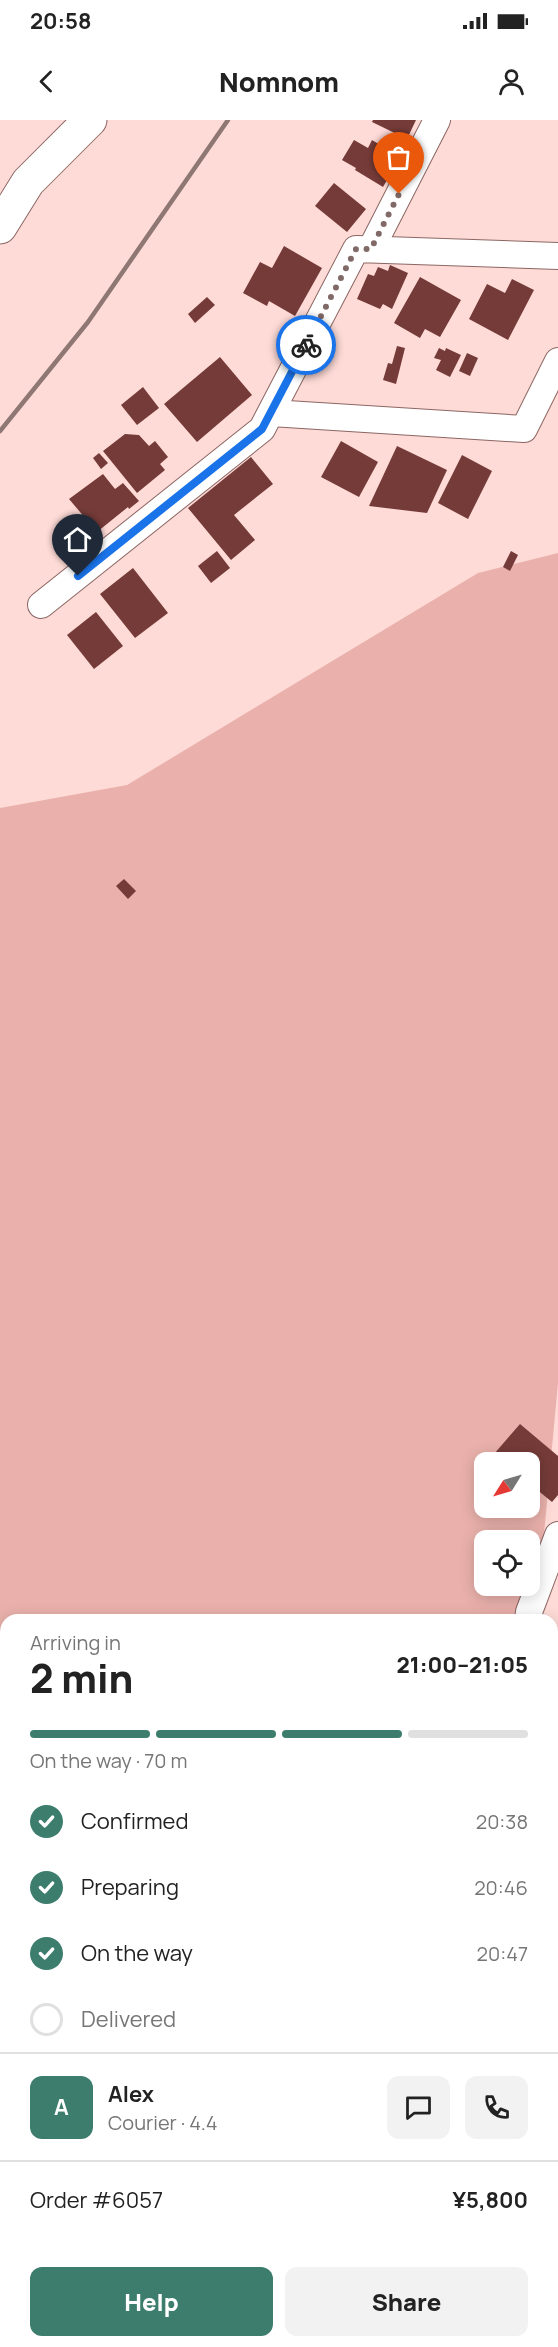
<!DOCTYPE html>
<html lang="en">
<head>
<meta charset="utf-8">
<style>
  :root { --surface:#fff; --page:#f2f2f2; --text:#222; --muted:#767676; --line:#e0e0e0; --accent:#3c7d6d }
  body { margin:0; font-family:Manrope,sans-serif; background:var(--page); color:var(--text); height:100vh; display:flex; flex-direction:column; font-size:22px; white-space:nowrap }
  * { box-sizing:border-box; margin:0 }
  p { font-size:20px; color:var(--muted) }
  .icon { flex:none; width:33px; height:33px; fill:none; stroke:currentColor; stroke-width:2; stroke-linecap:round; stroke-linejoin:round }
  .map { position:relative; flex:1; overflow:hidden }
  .side { position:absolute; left:0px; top:1494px; width:558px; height:734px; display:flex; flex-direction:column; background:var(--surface); border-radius:18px 18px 0 0; box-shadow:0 3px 15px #0003 }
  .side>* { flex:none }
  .needle { width:39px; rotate:233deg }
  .tools { position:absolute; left:474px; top:1332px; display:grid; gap:12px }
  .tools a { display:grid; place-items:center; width:66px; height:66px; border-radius:12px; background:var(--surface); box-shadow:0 3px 15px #0003; font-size:30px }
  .pin { position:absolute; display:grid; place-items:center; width:51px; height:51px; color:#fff; margin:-62px -26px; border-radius:50% 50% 50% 0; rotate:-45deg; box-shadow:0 0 6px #0007 }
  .pin .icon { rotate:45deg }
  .courier { position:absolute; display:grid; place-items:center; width:60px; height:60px; margin:-30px; border:4px solid #1a73e8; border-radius:50%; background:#fff; color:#222; box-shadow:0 2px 8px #0007 }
  .head em { font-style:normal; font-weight:800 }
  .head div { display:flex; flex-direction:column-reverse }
  .head { display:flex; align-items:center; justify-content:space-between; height:102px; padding:0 30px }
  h1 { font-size:39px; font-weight:800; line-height:45px }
  .bar { display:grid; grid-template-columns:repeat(4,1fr); gap:9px 6px; align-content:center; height:72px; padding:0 30px }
  .bar i { height:8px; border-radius:4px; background:var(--line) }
  .bar .active { background:var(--accent) }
  .bar p { grid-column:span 4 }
  .line { display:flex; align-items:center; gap:15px; padding:0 30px; border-top:2px solid var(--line) }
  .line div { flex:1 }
  .round { display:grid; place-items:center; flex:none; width:63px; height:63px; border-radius:12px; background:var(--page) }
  ol { padding:0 30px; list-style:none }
  li { display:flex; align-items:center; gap:18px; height:66px }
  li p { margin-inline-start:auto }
  li .icon { padding:6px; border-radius:50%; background:var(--accent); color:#fff; stroke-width:4 }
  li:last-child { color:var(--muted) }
  li i { width:33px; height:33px; border:3px solid var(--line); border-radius:50% }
  .button { display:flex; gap:12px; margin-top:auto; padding:12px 30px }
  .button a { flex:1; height:69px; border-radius:12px; background:var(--accent); color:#fff; font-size:24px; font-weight:800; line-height:69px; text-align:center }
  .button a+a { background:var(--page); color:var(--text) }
  .status { display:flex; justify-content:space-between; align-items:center; height:42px; padding:0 30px; background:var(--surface); direction:ltr }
  .status svg { height:16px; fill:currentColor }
  header { display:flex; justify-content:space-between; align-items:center; height:78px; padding:0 30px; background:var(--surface); font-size:27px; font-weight:800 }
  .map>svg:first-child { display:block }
</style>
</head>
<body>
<div class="status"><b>20:58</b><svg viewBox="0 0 49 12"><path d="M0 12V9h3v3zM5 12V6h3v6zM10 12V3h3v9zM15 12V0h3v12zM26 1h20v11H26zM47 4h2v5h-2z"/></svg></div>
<header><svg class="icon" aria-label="back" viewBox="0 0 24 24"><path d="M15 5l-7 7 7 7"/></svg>Nomnom<svg class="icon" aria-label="person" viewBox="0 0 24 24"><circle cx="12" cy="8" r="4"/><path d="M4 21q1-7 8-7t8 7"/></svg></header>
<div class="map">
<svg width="558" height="2227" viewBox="0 0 558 2227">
  <rect width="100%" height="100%" fill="#fedbd7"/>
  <path fill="#eab1ac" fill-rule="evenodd" d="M558 433V1263L536 1500H6V2222H404L402 2227H0V688L127 665 478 453ZM484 1342H530V1388H484ZM484 1420H530V1466H484Z"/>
  <g fill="#753b38">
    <path d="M373 0H416L407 19 372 2Z"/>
    <path d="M354 20 368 28 372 20 400 37 383 67 355 50 356 48 342 40Z"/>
    <path d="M334 63 366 89 347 112 315 86Z"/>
    <path d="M284 126 322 148 295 196 269 181 267 186 243 173 260 142 272 148Z"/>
    <path d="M390 145 408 153 392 189 383 184 380 189 357 179 368 154 374 156 378 147 388 151Z"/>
    <path d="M420 157 461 180 440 217 425 209 420 218 394 203Z"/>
    <path d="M512 159 534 170 508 220 469 199 487 164 505 173Z"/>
    <path d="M207 177 215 185 195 203 188 194Z"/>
    <path d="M397 226 405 228 396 264 383 260 388 243 392 244Z"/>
    <path d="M439 228 445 231 446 228 461 235 450 257 436 250 441 240 434 238Z"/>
    <path d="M467 233 478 238 470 256 459 251Z"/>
    <path d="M220 237 252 275 197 322 164 284Z"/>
    <path d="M143 267 159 288 137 305 121 285Z"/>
    <path d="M125 314 139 315 149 326 155 321 168 337 160 344 165 350 137 373 103 331Z"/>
    <path d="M341 321 378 342 359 377 321 357Z"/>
    <path d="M397 326 447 350 427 393 369 386Z"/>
    <path d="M99 333 108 343 101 349 93 338Z"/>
    <path d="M462 335 492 351 468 399 438 383Z"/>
    <path d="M251 337 273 364 234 395 255 420 231 440 188 388Z"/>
    <path d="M103 354 115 369 123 363 139 381 129 389 128 387 97 412 69 379Z"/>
    <path d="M217 431 230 448 211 463 198 446Z"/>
    <path d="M511 431 518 435 510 451 503 447Z"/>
    <path d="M133 448 168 493 135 518 100 474Z"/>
    <path d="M96 492 123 526 94 549 67 515Z"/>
    <path d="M124 759 136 771 128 779 116 766Z"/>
    <path d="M520 1304 558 1336V1375L552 1382 530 1364V1342H504L494 1334Z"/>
  </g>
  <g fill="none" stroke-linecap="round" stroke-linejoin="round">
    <g stroke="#8c6663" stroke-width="28">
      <g id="street">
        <path d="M371 129 437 0"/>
        <path d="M271 293 524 309 558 241"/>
        <path d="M41 485 262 309 356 129 558 136"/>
        <path d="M528 1500 529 1492 558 1415"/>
        <path d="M552 1690 558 1706"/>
      </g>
    </g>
    <g stroke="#8c6663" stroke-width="35">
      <path id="secondary" d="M0 107 28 62 90 0"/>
    </g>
    <use href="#street" stroke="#fff" stroke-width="26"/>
    <use href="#secondary" stroke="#fff" stroke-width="33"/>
    <path stroke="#8f7774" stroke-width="4.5" d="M0 311 88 202 228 0"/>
  </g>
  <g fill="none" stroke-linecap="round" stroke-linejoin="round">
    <path stroke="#806967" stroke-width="6" stroke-dasharray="0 10.8" d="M306 225 356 129H371L399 74"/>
    <path stroke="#1a73e8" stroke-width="8" d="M78 456 262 309 306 225"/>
  </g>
</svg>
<div class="tools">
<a><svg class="needle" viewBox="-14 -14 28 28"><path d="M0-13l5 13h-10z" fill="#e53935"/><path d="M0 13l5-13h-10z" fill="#767676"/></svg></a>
<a><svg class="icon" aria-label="locate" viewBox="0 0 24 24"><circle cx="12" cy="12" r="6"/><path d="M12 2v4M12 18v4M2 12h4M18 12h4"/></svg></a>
</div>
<div class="pin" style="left:399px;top:74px;background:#ea580c"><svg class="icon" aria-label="bag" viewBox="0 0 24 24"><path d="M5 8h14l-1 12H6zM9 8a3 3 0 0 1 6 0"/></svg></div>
<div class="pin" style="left:78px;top:456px;background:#1f2937"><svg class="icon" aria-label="home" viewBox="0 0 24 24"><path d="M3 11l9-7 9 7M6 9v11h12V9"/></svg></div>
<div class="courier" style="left:306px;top:225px"><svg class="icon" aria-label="bike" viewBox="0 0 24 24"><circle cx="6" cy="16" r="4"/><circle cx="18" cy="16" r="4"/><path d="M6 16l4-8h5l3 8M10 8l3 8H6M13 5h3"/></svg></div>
<section class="side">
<div class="head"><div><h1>2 min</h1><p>Arriving in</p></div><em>21:00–21:05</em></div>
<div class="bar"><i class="active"></i><i class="active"></i><i class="active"></i><i></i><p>On the way · 70 m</p></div>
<ol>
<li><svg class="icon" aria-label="check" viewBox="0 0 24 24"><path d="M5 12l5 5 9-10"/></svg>Confirmed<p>20:38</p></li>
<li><svg class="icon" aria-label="check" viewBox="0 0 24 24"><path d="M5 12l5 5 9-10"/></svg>Preparing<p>20:46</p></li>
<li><svg class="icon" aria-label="check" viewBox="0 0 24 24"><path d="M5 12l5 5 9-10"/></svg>On the way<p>20:47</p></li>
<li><i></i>Delivered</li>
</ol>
<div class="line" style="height:108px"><b class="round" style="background:var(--accent);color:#fff">A</b><div><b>Alex</b><p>Courier · 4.4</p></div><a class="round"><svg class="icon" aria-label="chat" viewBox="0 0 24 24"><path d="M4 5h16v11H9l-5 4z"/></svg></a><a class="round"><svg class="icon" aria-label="phone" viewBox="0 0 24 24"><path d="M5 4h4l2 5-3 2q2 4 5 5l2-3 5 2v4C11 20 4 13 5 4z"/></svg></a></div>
<div class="line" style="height:78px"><div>Order #6057</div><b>¥5,800</b></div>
<div class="button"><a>Help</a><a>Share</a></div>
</section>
</div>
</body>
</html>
